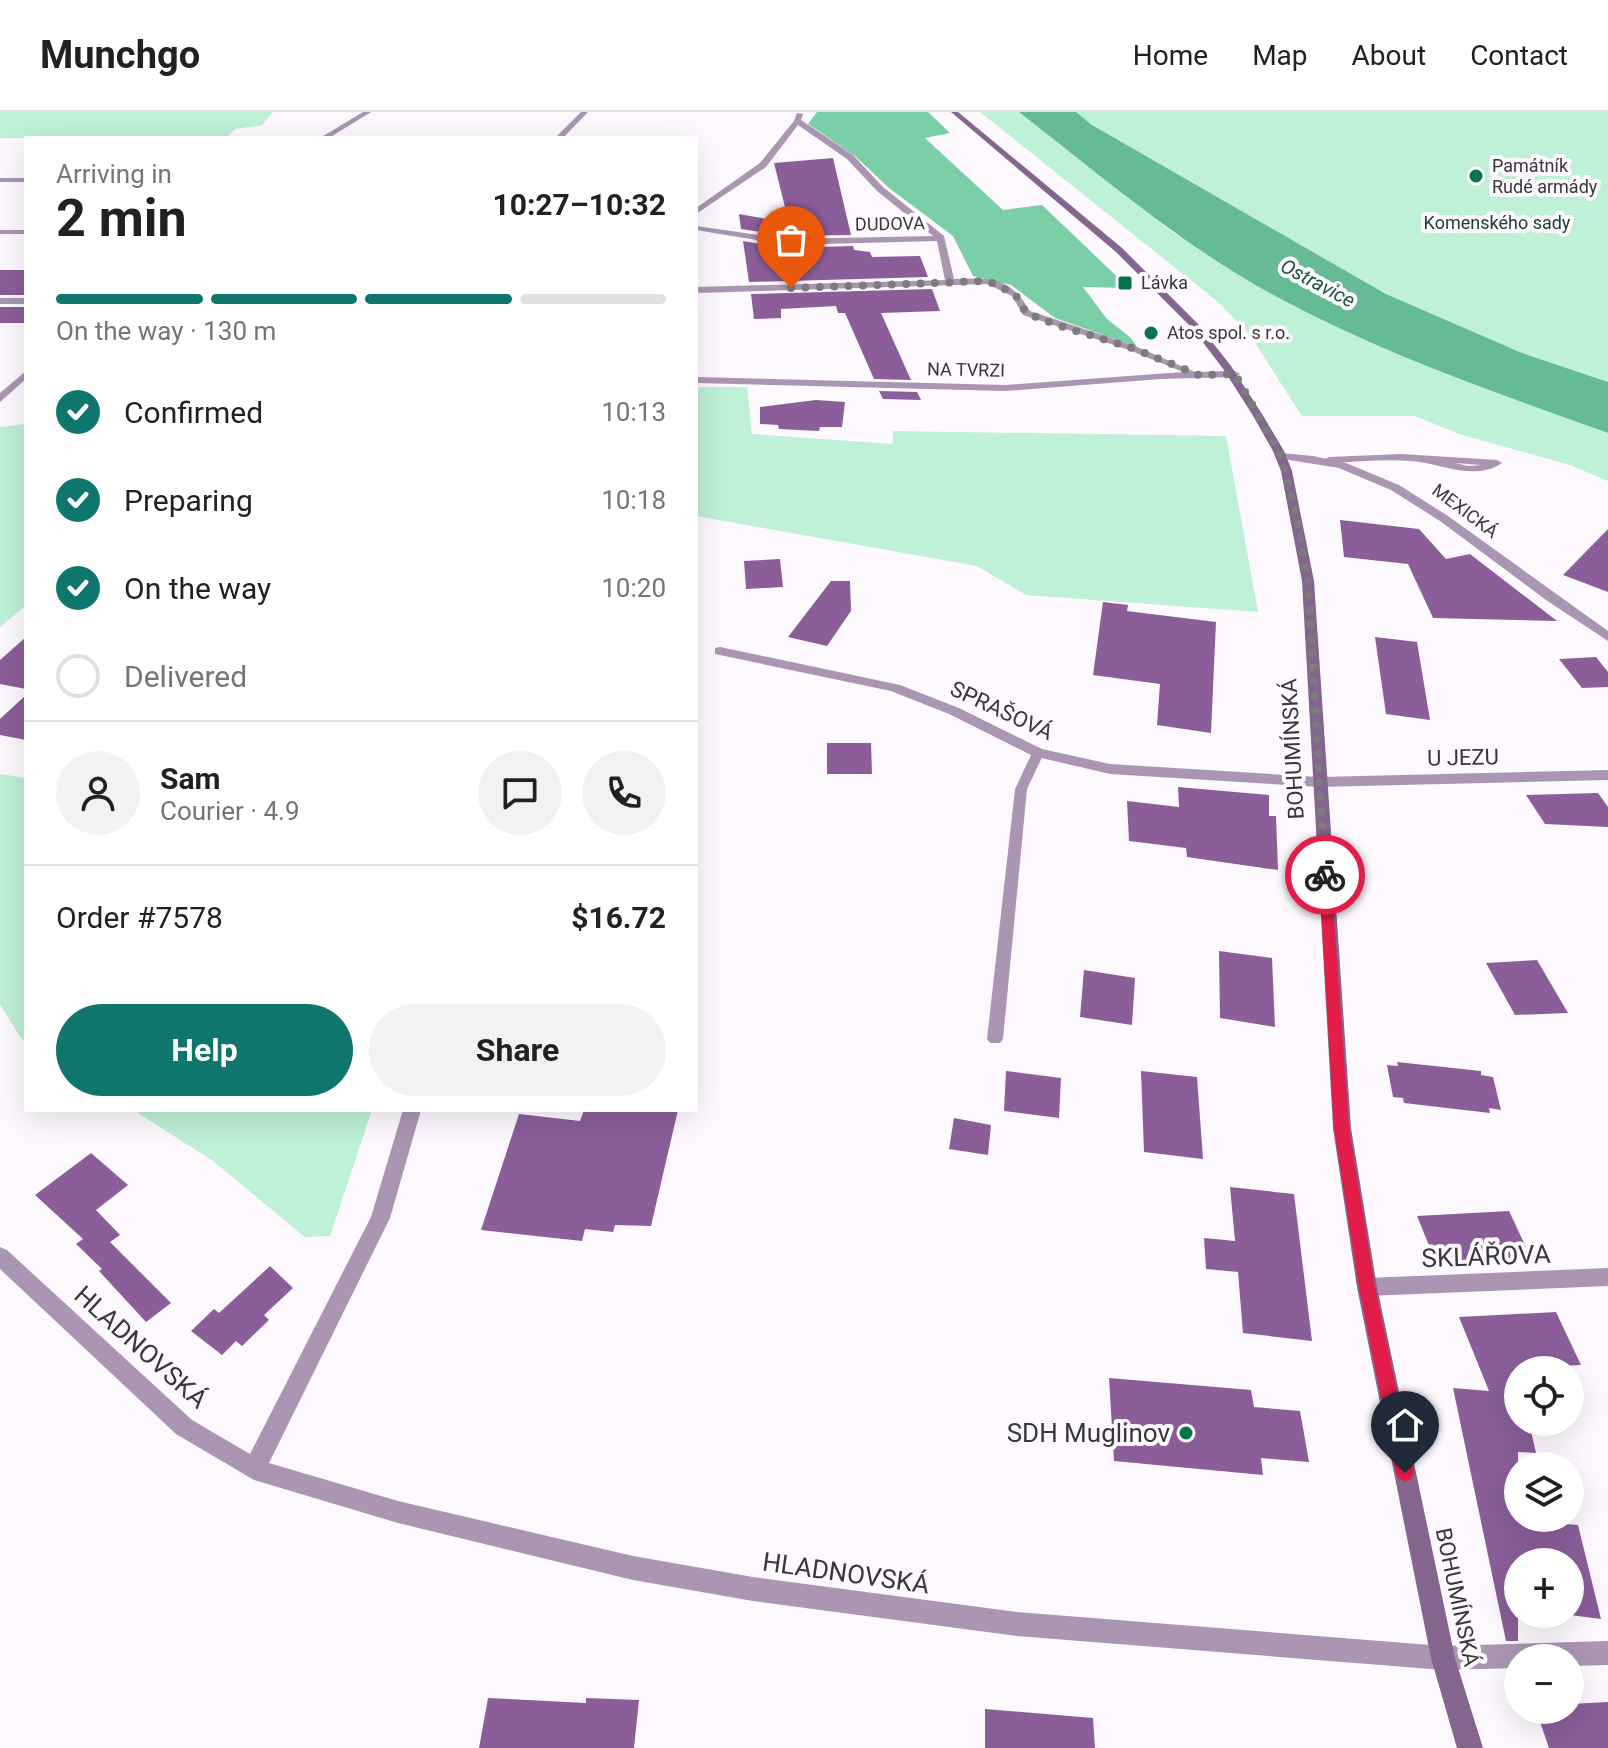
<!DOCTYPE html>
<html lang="en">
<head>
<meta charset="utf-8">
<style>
  :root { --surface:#fff; --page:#f2f2f2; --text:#202124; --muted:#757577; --line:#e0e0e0; --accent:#0f766e }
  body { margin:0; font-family:Roboto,sans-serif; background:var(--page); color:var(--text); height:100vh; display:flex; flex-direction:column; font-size:30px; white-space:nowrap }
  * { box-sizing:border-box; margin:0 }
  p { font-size:26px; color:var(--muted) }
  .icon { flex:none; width:44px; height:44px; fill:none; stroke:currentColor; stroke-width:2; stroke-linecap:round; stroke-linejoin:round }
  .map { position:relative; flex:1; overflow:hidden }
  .details { position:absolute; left:24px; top:24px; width:674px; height:976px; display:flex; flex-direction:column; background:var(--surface); border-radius:0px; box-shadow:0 8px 32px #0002 }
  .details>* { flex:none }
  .controls { position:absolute; left:1504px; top:1244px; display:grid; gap:16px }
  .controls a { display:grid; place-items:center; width:80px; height:80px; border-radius:50%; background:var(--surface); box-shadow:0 8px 32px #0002; font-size:40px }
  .pin { position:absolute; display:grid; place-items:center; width:68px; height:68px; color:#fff; margin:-82px -34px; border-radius:50% 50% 50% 0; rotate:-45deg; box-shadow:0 0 8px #0007 }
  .pin .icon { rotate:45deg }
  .courier { position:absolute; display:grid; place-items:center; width:80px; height:80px; margin:-40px; border:6px solid #e11d48; border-radius:50%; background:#fff; color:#222; box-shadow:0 2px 10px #0007 }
  .summary em { font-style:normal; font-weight:700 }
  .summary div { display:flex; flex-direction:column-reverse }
  .summary { display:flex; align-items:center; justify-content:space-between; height:136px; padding:0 32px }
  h1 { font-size:52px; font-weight:700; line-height:60px }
  .bar { display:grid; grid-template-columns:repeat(4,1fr); gap:12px 8px; align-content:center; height:96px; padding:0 32px }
  .bar i { height:10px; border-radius:6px; background:var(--line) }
  .bar .selected { background:var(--accent) }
  .bar p { grid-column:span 4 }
  .line { display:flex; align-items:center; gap:20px; padding:0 32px; border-top:2px solid var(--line) }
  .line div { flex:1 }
  .round { display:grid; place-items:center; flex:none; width:84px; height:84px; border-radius:42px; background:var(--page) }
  ol { padding:0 32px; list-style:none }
  li { display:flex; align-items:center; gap:24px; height:88px }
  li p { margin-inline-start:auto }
  li .icon { padding:8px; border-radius:50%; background:var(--accent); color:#fff; stroke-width:4 }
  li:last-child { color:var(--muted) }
  li i { width:44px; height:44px; border:4px solid var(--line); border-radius:50% }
  .action { display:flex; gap:16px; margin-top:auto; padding:16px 32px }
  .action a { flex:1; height:92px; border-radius:48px; background:var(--accent); color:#fff; font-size:32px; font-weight:700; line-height:92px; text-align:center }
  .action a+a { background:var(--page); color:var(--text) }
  header { display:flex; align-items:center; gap:48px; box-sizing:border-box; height:112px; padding:0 40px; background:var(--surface); border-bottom:2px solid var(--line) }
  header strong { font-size:38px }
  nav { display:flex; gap:44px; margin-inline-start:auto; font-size:28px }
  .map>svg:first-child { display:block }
</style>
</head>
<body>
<header>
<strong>Munchgo</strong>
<nav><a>Home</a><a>Map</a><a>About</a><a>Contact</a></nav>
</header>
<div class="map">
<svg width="1608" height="1636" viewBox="0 0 1608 1636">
  <rect width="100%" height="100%" fill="#fdf9fe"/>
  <g fill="#bef1d6">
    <path d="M0 0H273L262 13 235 17 226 26H0Z"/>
    <path d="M980 0H1019L1175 122 1435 257 1608 321V369L1570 353 1462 323 1415 304H1302L1250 223 1218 190Z"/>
    <path d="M1076 0H1608V270L1522 241 1386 182 1092 13Z"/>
    <path d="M696 275H747L752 322 893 332V319L1226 324 1258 500 1026 483 977 454 696 404Z"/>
    <path d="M26 312V493L0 515V315Z"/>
    <path d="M0 662 26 666V930L20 925 0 892Z"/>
    <path d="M133 998H372L330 1124 305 1125 213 1049Z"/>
  </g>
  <path fill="#7acfa6" d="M817 0H928L950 21 925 26 1003 98 1042 93 1129 176 1083 175 1107 207 1131 226 1137 235 1055 206 1011 173 973 164 953 124 889 76 855 44 808 12Z"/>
  <path fill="#65bb93" d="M1019 0H1076L1092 13 1386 182 1522 241 1608 270V321C1498 281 1385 243 1281 187 1186 137 1104 66 1019 0Z"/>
  <g fill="#8b5e9a">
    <path d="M833 46 851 123 786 124 741 117 739 102 789 111 774 51Z"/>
    <path d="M743 129 786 136 853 134 854 138 870 140 872 145 920 144 928 165 749 170Z"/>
    <rect x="0" y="158" width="26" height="25"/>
    <path d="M932 177 940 199 881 201 911 268 874 267 845 201H838L836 194 781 197V206L754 207 751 182Z"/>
    <rect x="0" y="195" width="26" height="16"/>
    <path d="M879 279 917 280 921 288 883 287Z"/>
    <path d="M816 288 845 290 842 315H820L819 319 779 317 778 313 760 312V295Z"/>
    <path d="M1340 408 1419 417 1446 447 1470 442 1557 509 1433 506 1408 452 1344 445Z"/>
    <path d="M1608 417V480L1563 463Z"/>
    <path d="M780 447 783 475 746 477 744 449Z"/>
    <path d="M831 469H850L851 499 827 534 788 525Z"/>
    <path d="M1103 490 1128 493 1127 499 1216 510 1211 621 1157 613 1160 572 1093 563Z"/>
    <path d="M26 525V577L0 572V548Z"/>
    <path d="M1375 525 1417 530 1430 608 1386 602Z"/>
    <path d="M1596 545 1608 560V575L1582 576 1559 547Z"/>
    <path d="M26 583V628L0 623V607Z"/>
    <path d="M827 631H871L872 662H827Z"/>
    <path d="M1178 675 1269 683V704H1276L1278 758 1187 745 1186 736 1129 729 1127 689 1179 695Z"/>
    <path d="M1598 681 1608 695V715L1545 712 1526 683Z"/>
    <path d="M1219 839 1272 846 1275 915 1220 906Z"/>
    <path d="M1537 848 1568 901 1515 903 1486 851Z"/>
    <path d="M1084 858 1135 866 1132 913 1080 905Z"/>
    <path d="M1397 950 1481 959V963L1493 965 1501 998 1489 996 1490 1001 1404 991 1403 986 1393 985 1387 953 1398 954Z"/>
    <path d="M1006 959 1061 966 1059 1006 1004 999Z"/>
    <path d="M1141 959 1197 965 1203 1047 1144 1040Z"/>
    <path d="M584 998H678L651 1114 615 1113 613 1120 585 1117 582 1129 481 1118 519 1002 580 1009Z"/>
    <path d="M954 1006 991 1013 988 1043 949 1037Z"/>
    <path d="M91 1041 128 1073 96 1098 120 1123 110 1130 171 1191 146 1210 99 1159 102 1157 76 1132 83 1127 35 1083Z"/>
    <path d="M1230 1075 1294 1082 1312 1229 1243 1221 1238 1160 1206 1157 1204 1126 1235 1129Z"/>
    <path d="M1509 1099 1532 1148 1437 1153 1417 1104Z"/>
    <path d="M270 1154 293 1176 264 1203 269 1208 242 1234 236 1229 222 1243 191 1219 214 1197 219 1201Z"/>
    <path d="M1556 1200 1581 1253 1518 1256V1310H1529L1536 1341 1518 1340V1406H1565L1566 1412 1578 1413 1601 1507 1570 1503V1450H1518V1529H1506L1453 1276 1489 1279 1459 1205Z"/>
    <path d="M1109 1266 1251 1278 1254 1295 1300 1299 1309 1350 1261 1346 1263 1363 1114 1349Z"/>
    <path d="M488 1586 586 1591V1586L639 1588 634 1636H479Z"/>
    <path d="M1608 1590V1636H1549L1536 1598H1570V1592Z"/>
    <path d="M985 1597 1093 1606 1095 1636H985Z"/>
  </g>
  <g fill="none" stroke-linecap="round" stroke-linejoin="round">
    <g fill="#aa96b2" fill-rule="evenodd">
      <path d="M1401 342 1497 348 1502 351C1474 370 1441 351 1411 349 1384 347 1356 350 1329 351L1324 348 1329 345ZM1455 351 1482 353 1468 354Z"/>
      <path d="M1038 637 1044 641 1027 677 1003 927 1000 931H990L987 927 1015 677 1032 641Z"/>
    </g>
    <g fill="#aa96b2" fill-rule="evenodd">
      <path d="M363 0H371L329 26H320Z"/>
      <path d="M581 0H588L563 26H555Z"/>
      <path d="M797 1 803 2 801 8 853 43 883 75 944 124 954 167C991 166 1009 164 1030 199L1135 234 1195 260 1235 259 1240 262 1235 265 1161 267 1006 279 696 271V265L1006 273 1183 260 1129 238 1023 203 1012 184 987 172 696 181V175L945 168 937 129 786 133 696 118V114L786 127 933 124 877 79 847 47 798 13 766 55 696 102V96L760 51 794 9Z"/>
      <rect x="0" y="66" width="26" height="4"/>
      <rect x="0" y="118" width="26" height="4"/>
      <rect x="0" y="186" width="26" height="6"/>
      <path d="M26 259V267L0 290V281Z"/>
      <path d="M1281 341 1313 344 1346 351 1399 373 1448 404 1608 519V529L1546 488 1440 409 1391 378 1339 356 1277 346 1276 344Z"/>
      <path d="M720 535 900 573 959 596 1042 637 1110 652 1319 665 1608 658V668L1319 675 1110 662 1033 644 949 602 891 579 715 542V536Z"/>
      <path d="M403 998H421L390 1106 269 1351 398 1389 633 1444 753 1465 1017 1500 1443 1534 1608 1529V1553L1570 1554V1546H1518V1556L1443 1558 1017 1524 753 1489 633 1468 398 1411 254 1368 176 1322 0 1157V1135L7 1138 192 1308 250 1342 371 1105Z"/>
      <path d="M1608 1156V1174L1367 1184 1360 1181 1357 1175 1360 1169 1367 1166Z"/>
    </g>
    <path fill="#83658e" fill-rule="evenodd" d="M951 0H958L1122 136 1198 212 1231 254 1262 302 1284 339 1292 359 1314 469 1351 1016 1377 1175 1455 1546 1483 1636H1457L1431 1546 1357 1175 1333 1016 1302 469 1281 359 1273 339 1252 302 1224 258 1192 216 1116 140Z"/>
  </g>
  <path fill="#e11d48" d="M1325 758 1331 763 1349 1016 1375 1175 1414 1361 1411 1367 1405 1370 1399 1367 1396 1361 1359 1175 1334 1016 1319 763Z"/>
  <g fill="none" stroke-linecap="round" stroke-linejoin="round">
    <path stroke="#7d7b7e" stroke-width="8" stroke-dasharray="0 14.4" d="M791 176 988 169 1015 182 1026 201 1057 213 1132 236 1199 263 1235 262 1281 344 1297 406 1308 469 1325 763"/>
  </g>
  <g fill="#03744e" stroke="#fdf9fe" stroke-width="3">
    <circle cx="1476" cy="64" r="8"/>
    <rect x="1117" y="163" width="16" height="16" rx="4"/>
    <circle cx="1151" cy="221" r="8"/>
    <circle cx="1186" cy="1321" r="8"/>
  </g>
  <g text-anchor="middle" stroke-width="8" stroke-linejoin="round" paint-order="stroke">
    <g font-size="18" fill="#383739" stroke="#fdf9fe" text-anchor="start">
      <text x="1492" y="60">Památník<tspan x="1492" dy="21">Rudé armády</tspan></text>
      <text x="1141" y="177">Lávka</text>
      <text x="1167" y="227">Atos spol. s r.o.</text>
    </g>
    <g font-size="18" fill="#193f2e" stroke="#fdf9fe">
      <text x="1497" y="117">Komenského sady</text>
    </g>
    <g font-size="18" fill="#383739" stroke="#fdf9fe">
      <text transform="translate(890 112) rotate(-1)" y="6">DUDOVA</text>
      <text transform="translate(966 258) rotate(1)" y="6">NA TVRZI</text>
      <text transform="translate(1465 399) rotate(37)" y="6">MEXICKÁ</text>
    </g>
    <g font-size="20" font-style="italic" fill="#15573d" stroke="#fdf9fe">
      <text transform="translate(1318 171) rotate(28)" y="7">Ostravice</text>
    </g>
    <g font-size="22" fill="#383739" stroke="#fdf9fe">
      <text transform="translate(1002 598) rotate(25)" y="8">SPRAŠOVÁ</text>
      <text transform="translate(1292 637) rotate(-93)" y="8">BOHUMÍNSKÁ</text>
      <text transform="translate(1463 645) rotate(-1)" y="8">U JEZU</text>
      <text transform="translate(1458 1485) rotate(78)" y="8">BOHUMÍNSKÁ</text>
    </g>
    <g font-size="26" fill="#383739" stroke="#fdf9fe">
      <text transform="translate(1486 1144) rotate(-2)" y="9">SKLÁŘOVA</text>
      <text transform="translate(141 1235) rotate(42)" y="9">HLADNOVSKÁ</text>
      <text transform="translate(846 1461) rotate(8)" y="9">HLADNOVSKÁ</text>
    </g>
    <g font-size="26" fill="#383739" stroke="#fdf9fe" text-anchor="end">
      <text x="1170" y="1330">SDH Muglinov</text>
    </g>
  </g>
</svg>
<div class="controls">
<a><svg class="icon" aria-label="locate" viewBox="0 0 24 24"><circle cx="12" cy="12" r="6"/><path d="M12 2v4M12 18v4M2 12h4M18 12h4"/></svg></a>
<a><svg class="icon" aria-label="layers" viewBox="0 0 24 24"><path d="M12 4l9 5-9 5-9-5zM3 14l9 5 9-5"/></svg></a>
<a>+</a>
<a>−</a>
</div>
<div class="pin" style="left:791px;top:176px;background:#ea580c"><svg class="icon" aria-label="bag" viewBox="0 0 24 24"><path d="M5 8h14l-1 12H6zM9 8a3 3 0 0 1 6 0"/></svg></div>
<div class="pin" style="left:1405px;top:1361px;background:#1f2937"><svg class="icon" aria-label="home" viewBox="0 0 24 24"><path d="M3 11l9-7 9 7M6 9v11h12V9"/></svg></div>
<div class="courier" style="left:1325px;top:763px"><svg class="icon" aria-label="bike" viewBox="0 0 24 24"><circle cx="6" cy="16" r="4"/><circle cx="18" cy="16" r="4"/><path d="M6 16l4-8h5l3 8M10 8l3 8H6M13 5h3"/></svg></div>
<section class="details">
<div class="summary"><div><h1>2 min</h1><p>Arriving in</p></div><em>10:27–10:32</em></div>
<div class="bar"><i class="selected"></i><i class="selected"></i><i class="selected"></i><i></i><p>On the way · 130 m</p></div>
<ol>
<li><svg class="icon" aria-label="check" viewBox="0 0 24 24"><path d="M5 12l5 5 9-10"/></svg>Confirmed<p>10:13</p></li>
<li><svg class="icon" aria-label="check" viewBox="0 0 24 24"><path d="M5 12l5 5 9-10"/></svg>Preparing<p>10:18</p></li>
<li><svg class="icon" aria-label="check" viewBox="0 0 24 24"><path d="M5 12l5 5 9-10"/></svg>On the way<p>10:20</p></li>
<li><i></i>Delivered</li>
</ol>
<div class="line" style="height:144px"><a class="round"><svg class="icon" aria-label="person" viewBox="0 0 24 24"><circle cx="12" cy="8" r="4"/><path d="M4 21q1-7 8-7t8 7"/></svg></a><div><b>Sam</b><p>Courier · 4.9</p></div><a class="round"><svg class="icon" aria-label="chat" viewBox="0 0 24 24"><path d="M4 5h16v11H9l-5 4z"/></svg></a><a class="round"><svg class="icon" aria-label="phone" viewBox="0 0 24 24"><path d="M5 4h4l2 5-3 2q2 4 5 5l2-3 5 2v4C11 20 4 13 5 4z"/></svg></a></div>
<div class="line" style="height:104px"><div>Order #7578</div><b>$16.72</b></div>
<div class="action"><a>Help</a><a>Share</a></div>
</section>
</div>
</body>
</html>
